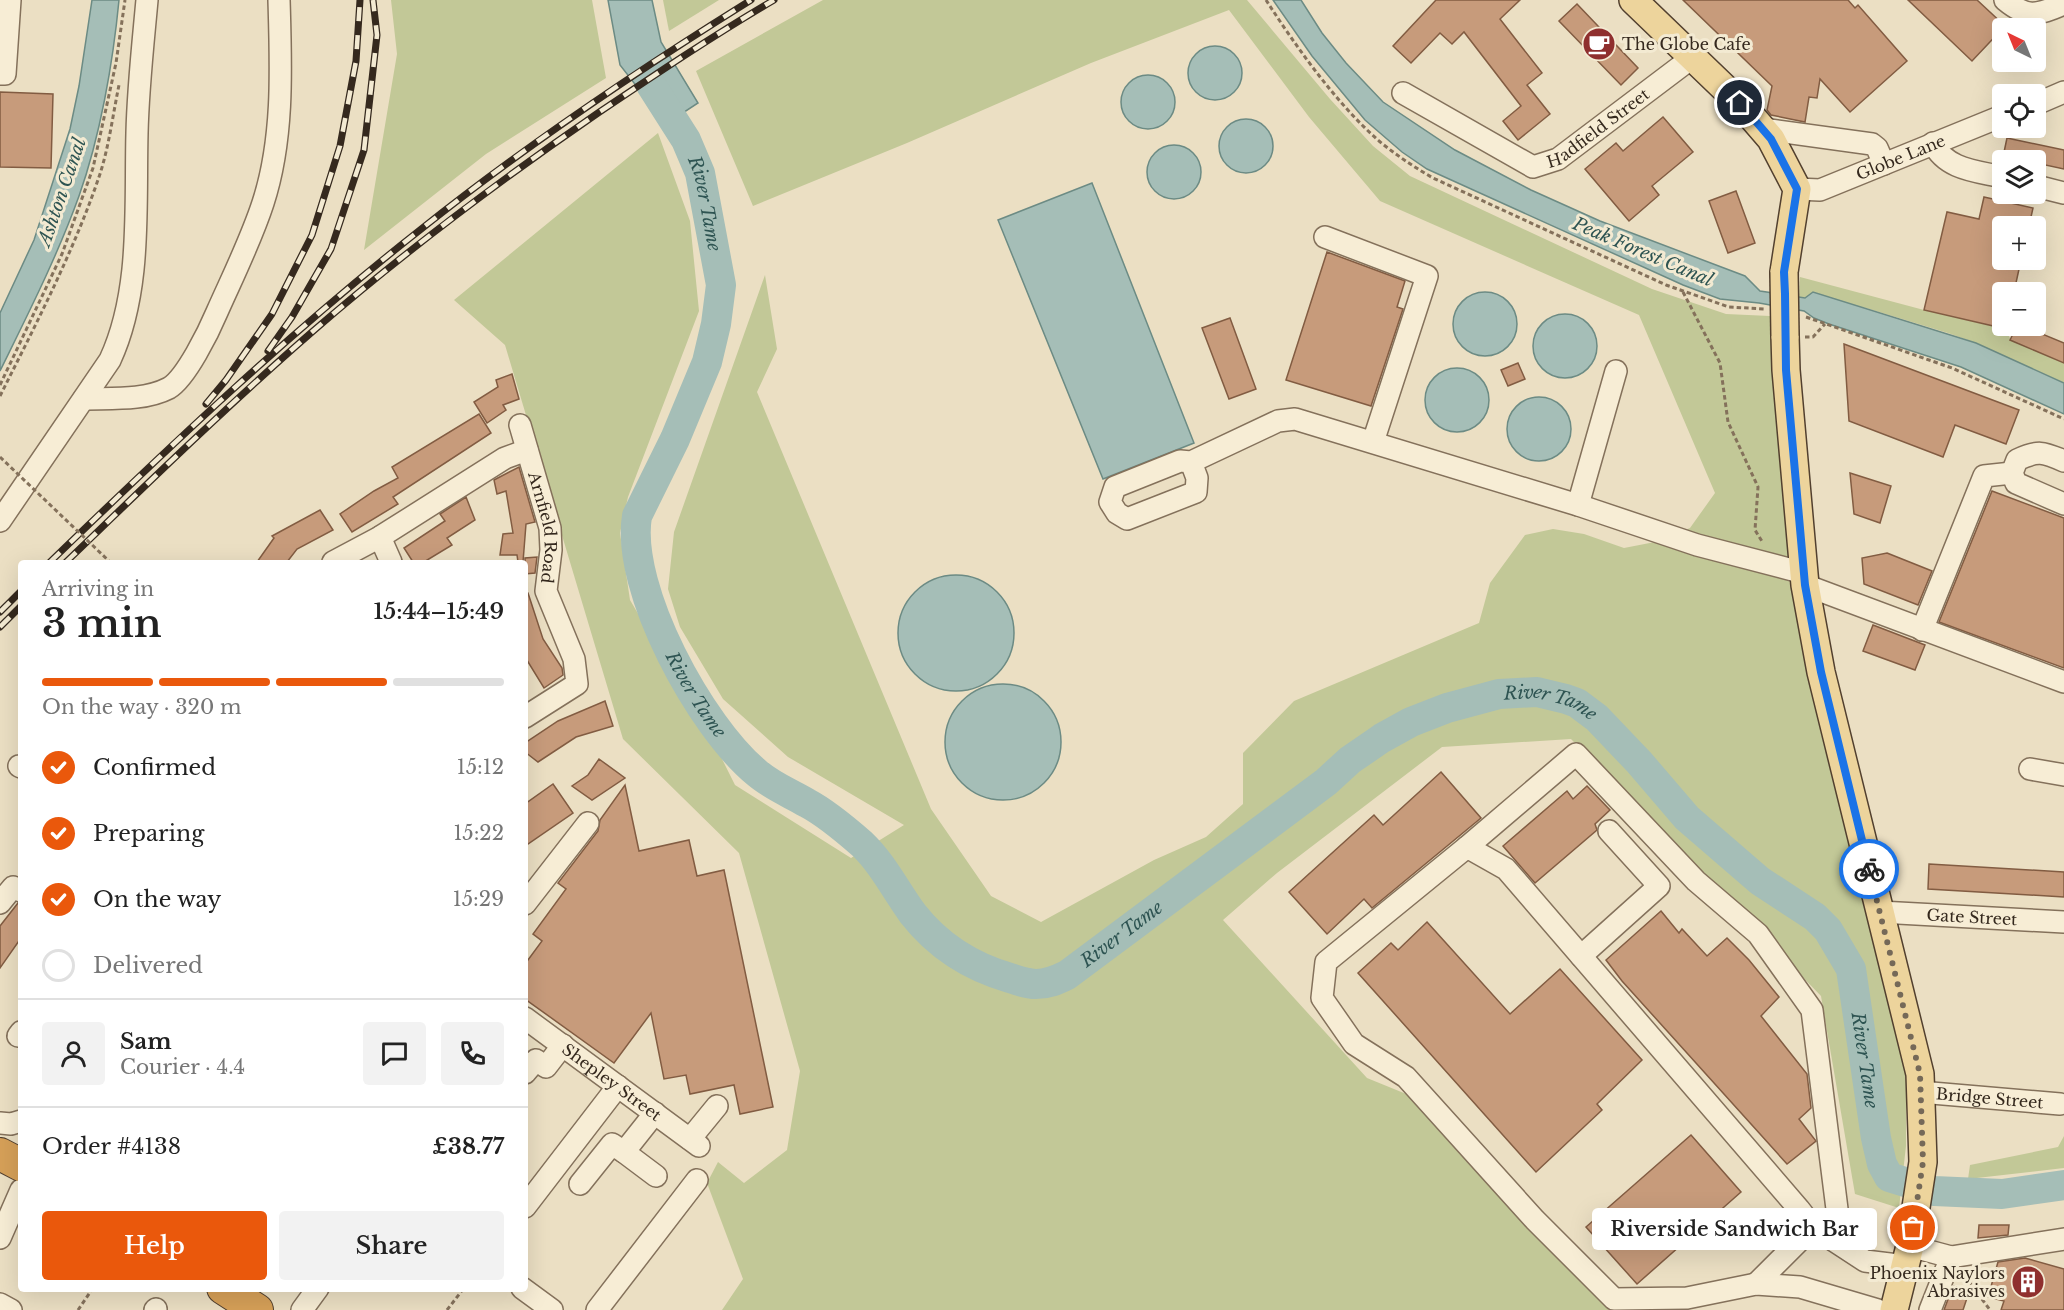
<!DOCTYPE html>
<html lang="en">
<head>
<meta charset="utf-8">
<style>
  :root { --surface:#fff; --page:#f2f2f2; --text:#222; --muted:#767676; --line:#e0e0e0; --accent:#ea580c }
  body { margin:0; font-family:"Libre Baskerville",serif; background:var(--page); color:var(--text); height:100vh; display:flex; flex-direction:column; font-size:22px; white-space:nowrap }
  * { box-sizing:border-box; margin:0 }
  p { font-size:20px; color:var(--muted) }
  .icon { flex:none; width:33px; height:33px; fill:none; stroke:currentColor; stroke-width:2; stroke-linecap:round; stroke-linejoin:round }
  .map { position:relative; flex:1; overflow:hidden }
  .sheet { position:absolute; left:18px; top:560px; width:510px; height:732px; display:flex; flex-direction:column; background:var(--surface); border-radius:6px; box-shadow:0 6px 24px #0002 }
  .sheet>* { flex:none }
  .needle { width:39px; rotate:317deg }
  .controls { position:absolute; left:1992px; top:18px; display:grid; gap:12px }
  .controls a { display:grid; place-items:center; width:54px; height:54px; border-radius:6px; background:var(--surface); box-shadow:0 6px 24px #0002; font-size:30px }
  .pin { position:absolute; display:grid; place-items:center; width:51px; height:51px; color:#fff; margin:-26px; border:3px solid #fff; border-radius:50%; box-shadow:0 2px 6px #0007 }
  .courier { position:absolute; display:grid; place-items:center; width:60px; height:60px; margin:-30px; border:4px solid #1a73e8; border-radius:50%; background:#fff; color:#222; box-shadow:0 2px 8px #0007 }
  .bubble { position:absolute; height:42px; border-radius:6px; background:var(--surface); box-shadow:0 6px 24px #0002; font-size:20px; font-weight:600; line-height:42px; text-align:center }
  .head em { font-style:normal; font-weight:600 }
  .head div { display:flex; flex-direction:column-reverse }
  .head { display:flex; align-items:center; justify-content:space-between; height:102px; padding:0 24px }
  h1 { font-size:39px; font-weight:600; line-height:45px }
  .bar { display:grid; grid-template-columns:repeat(4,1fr); gap:9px 6px; align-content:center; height:72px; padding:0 24px }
  .bar i { height:8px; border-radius:4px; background:var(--line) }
  .bar .on { background:var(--accent) }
  .bar p { grid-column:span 4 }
  .line { display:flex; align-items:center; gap:15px; padding:0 24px; border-top:2px solid var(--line) }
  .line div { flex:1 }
  .round { display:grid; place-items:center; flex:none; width:63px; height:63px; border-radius:6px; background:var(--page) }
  ol { padding:0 24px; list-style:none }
  li { display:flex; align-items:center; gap:18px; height:66px }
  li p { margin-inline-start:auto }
  li .icon { padding:6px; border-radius:50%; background:var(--accent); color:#fff; stroke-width:4 }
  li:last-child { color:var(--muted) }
  li i { width:33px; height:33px; border:3px solid var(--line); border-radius:50% }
  .cta { display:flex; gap:12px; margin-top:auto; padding:12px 24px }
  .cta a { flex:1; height:69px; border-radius:6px; background:var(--accent); color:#fff; font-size:24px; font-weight:600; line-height:69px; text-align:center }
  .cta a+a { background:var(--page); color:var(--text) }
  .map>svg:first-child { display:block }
</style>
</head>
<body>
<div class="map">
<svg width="2064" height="1310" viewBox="0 0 2064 1310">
  <rect width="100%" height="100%" fill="#ebdfc3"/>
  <g fill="#c2c897">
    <path d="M391 0H592L606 78 486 154 364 250 397 54Z"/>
    <path d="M663 0H719L669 31Z"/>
    <path d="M823 0H1247L1330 99 1373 146 1410 176 1652 289 1726 314 1770 316 1802 555 1787 569 1821 733 1906 1072V1146L1899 1208 1855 1194 1821 996 1571 739 1442 747 1277 873 1223 920 1367 1078 1416 1098 1613 1307 1634 1310H722L743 1279 707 1183 718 1162 744 1183 787 1150 800 1071 739 853 623 739 505 345 454 300 658 133 690 221 699 311 628 497 620 533 630 600 713 741 735 785 851 858 904 825 788 757 723 699 680 627 668 589 674 532 765 275 777 349 757 392 931 809 991 896 1041 922 1154 860 1206 837 1243 804V753L1294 701 1479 623 1490 583 1525 535 1553 529 1584 534 1624 548 1660 541 1690 528 1715 493 1639 315 1380 201 1309 117 1229 10 1091 63 907 143 753 206 696 71Z"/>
    <path d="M1800 277 1924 310 2005 329 2011 340 2064 363V383L1976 343 1948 333 1866 308 1799 297Z"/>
    <path d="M2064 1136V1168L1968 1179 1970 1165 2058 1147Z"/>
  </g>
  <g fill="#a5beb7" stroke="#6c8b84" stroke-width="1.5">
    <path d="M92 0H119C113 63 100 137 79 196 57 257 28 314 0 371V313L34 240 70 129 79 86Z"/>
    <path d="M608 0H652L661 42 698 103 666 124 620 65Z"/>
    <path d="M1273 0H1301L1322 33 1346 63 1383 102 1455 150 1531 190 1600 221 1745 276 1760 291 1805 298 1813 292 1976 343 2064 383V414L1961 367 1829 324 1814 318 1804 311 1759 303 1720 299 1683 285 1427 169 1402 152 1365 120 1312 56Z"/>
    <circle cx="1215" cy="73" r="27"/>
    <circle cx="1148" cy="102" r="27"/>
    <circle cx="1246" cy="146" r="27"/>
    <circle cx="1174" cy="172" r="27"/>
    <path d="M1092 183 1194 443 1103 479 998 220Z"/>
    <circle cx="1485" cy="324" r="32"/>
    <circle cx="1565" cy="346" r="32"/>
    <circle cx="1457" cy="400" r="32"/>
    <circle cx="1539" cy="429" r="32"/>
    <circle cx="956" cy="633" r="58"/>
    <circle cx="1003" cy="742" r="58"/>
  </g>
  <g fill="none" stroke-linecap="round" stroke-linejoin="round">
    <path stroke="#a5beb7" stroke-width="30" id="s1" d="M651 85 686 140 700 173 721 285 716 324 707 362 675 439 637 516C625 589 701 727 757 773 772 786 790 793 807 803 826 813 846 830 862 844 883 864 896 891 913 914 938 946 972 967 1010 978 1019 981 1027 984 1036 984 1048 984 1057 980 1067 975L1326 782 1350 760 1382 738 1411 722 1447 708 1499 694 1537 692 1566 699 1577 703 1597 718 1639 762 1687 818 1760 881 1815 917 1828 930 1851 969 1876 1138 1882 1164 1889 1177 1934 1191 2002 1194 2064 1185"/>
  </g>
  <g fill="#c79b7b" stroke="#825c42" stroke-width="1.5">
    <path d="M1436 0H1520L1500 19 1542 73 1527 85 1550 114 1518 140 1503 121 1521 106 1464 32 1452 44 1440 33 1411 63 1393 46Z"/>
    <path d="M1683 0H1848L1855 8 1858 5 1907 61 1850 112 1820 79 1817 98 1809 97 1805 122 1771 115 1767 110 1772 86Z"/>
    <path d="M1908 0H1977L2005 26 1972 61Z"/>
    <path d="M1577 4 1638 68 1621 85 1559 21Z"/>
    <path d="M0 92 53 94 51 168 0 167Z"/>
    <path d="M1663 117 1693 152 1652 186 1659 195 1629 221 1585 169 1616 143 1623 151Z"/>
    <path d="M2007 138 2064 150V169L2036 163V160H2022L2003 157Z"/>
    <path d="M1736 191 1755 243 1728 253 1709 201Z"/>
    <path d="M1984 197 2033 208 2029 226H2002V260H2021L2014 292H2002V328L1924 310 1947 212 1979 219Z"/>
    <path d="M1327 252 1405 281 1397 307 1403 309 1371 406 1286 380Z"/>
    <path d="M1230 318 1256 389 1229 399 1202 328Z"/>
    <path d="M2017 326H2023L2064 343V363L2010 340Z"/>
    <path d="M1844 344 2019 410 2006 444 1955 425 1943 457 1849 421Z"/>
    <path d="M1518 363 1525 379 1508 386 1501 370Z"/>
    <path d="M512 374 519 399 503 405 506 410 487 423 474 402 498 387 496 380Z"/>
    <path d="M479 414 491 433 393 497 398 504 352 532 340 514 374 491 398 478 392 467Z"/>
    <path d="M519 467 535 522 526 524 523 562H518L517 555H500L503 534 513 533 506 491 497 494 494 480Z"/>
    <path d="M1850 473 1891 486 1880 523 1854 514Z"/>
    <path d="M1992 491 2064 518V668L1939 622Z"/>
    <path d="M466 497 475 520 447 538 452 545 424 562H413L404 548 445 521 440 514Z"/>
    <path d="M320 510 333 530 297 549 287 562H257L274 538 272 536Z"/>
    <path d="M1887 553 1932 571 1918 605 1864 584 1862 558Z"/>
    <path d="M537 557 535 573 525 574V558Z"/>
    <path d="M525 593H528L543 639 562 668 563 675 544 688 525 657Z"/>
    <path d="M1873 625 1925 645 1915 670 1863 651Z"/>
    <path d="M605 701 613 726 576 737 538 762 525 752V743L558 721Z"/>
    <path d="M599 759 625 778 592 800 572 786 588 775Z"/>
    <path d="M1441 772 1481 818 1372 908 1364 899 1327 934 1289 892 1374 815 1383 825Z"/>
    <path d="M553 784 573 813 525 846V804Z"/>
    <path d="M625 785 639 851 689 840 697 876 724 870 773 1107 740 1114 734 1085 690 1094 686 1075 664 1079 651 1013 614 1063 525 999V964L542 941 533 934 566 889 558 883 598 831 600 820Z"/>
    <path d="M1587 786 1610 810 1595 824 1597 830 1535 883 1503 846 1567 791 1573 799Z"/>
    <path d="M1929 864 2064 872V897L1928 889Z"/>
    <path d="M18 903 21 904V938L0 968V926Z"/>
    <path d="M1661 911 1679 933 1682 929 1707 956 1727 938 1749 960 1779 997 1761 1016 1807 1074 1811 1108 1799 1119 1816 1141 1787 1164 1622 981 1606 960Z"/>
    <path d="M1427 922 1510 1014 1560 969 1642 1060 1597 1104 1602 1110 1536 1172 1358 973 1391 943 1398 950Z"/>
    <path d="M1691 1135 1741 1192 1637 1284 1586 1227Z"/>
    <path d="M1979 1225H2009L2008 1235 1978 1238Z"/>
    <path d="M2025 1258 2064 1269V1310H2001L2004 1301 1988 1297 1998 1262Z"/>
    <path d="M1953 1286 1960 1288 1959 1292 1968 1295 1963 1310H1944Z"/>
  </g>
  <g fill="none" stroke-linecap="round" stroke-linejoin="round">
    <g stroke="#84715b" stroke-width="24">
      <g id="minor">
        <path d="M2005 0C2029 20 2038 14 2064 4"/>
        <path d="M0 74H5L10 0"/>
        <path id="s2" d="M1403 93 1533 167 1558 159 1693 57"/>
        <path d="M2036 104 2064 92"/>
        <path d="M1763 129 1872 144 1877 148 1884 164"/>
        <path d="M1933 143C1946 170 1977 171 2002 177"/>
        <path d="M2036 186 2064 193"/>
        <path id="s3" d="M1797 189 1820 190 2002 116"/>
        <path d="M1325 237 1427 276 1373 442"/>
        <path d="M84 399C111 398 144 401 169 388 186 378 209 331 217 312 233 276 251 240 263 203 284 139 281 67 279 0"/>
        <path id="s4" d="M520 425 550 528 551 550 546 591 574 659 577 684 525 717"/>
        <path d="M2064 461C2043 452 2038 450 2017 460L2012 473 2016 483 2064 504"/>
        <path d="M1191 462 1180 461 1115 487 1110 502 1117 513 1127 519 1196 492 1197 478 1191 462 1278 421 1295 419 1578 505 1697 545 1804 573"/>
        <path d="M1578 505 1616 371"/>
        <path d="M0 521 110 360C142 291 135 207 137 133 138 88 143 44 147 0"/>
        <path d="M380 537 391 562"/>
        <path d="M333 562 380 537 505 458 527 450"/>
        <path d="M1805 585 2064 682"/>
        <path d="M1922 630 1984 476 2012 473"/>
        <path d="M19 766 21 767"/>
        <path d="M2030 769 2064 775"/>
        <path d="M1467 847 1576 754 1696 881 1758 934 1812 1010 1837 1209 1833 1240"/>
        <path d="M0 903 13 887 21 891"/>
        <path d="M525 904 588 823"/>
        <path id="s5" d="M1880 912 2064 922"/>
        <path d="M1581 956 1659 886 1609 831"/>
        <path id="s6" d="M525 1018 699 1146"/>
        <path d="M18 1036 21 1032"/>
        <path d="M525 1073 536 1060 546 1067 563 1045"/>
        <path id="s7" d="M1920 1092 2060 1104"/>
        <path d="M0 1123 11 1124 21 1121"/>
        <path d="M690 1139 717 1106"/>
        <path d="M624 1152 656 1176"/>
        <path d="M580 1184 612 1144 624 1152 655 1113"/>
        <path d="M525 1207 618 1086"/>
        <path d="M0 1238 21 1190"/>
        <path d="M1910 1246 1951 1257 2064 1239"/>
        <path d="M1756 1284 1813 1227"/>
        <path d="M522 1288 552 1310"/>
        <path d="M0 1304 11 1310"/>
        <path d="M155 1310 156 1309"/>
        <path d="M302 1310 318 1288"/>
        <path d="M597 1310 697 1180"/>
        <path d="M1878 1310 1800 1287 1756 1284 1687 1298 1614 1299 1535 1220 1406 1077 1354 1044 1322 998 1326 962 1467 847 1506 869 1799 1209 1813 1227 1865 1261 1906 1266"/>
        <path d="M1930 1310 1951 1257"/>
      </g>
    </g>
    <g stroke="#52402f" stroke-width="30">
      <g id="major">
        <path d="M1633 0 1740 103 1771 139 1797 189 1784 272"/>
        <path d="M1785 336 1786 370 1805 585 1821 672 1920 1074 1923 1162 1910 1246 1894 1310"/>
      </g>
    </g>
    <g stroke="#52402f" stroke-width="34">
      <g id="highway">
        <path d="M0 1154 21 1165"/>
        <path d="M223 1288 257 1310"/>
      </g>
    </g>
    <g stroke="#84715b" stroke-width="3" stroke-dasharray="4.5 3" stroke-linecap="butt">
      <path d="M1266 0C1297 48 1336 103 1379 141 1396 155 1414 167 1433 178L1666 285 1729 307 1765 309"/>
      <path d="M1683 292 1720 363 1728 422 1758 487 1755 530 1763 543"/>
      <path d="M1806 317 1952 368 2064 419"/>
      <path d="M1805 337H1813L1825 324"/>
      <path d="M0 385 62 254 93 168 116 63 125 0"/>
      <path d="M0 396C36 324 74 251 100 174 109 146 113 114 119 85"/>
      <path d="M1964 1275 1990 1310"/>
      <path d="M78 1310 93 1288"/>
      <path d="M447 1310 464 1288"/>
    </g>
    <use href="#minor" stroke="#f7edd5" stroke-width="21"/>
    <use href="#major" stroke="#edd49c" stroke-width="27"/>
    <use href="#highway" stroke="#d6a058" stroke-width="32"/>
    <g stroke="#35291e" stroke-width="7">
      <g id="rail">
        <path d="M268 351 292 317 331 249 364 150 377 35 373 0"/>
        <path d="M206 404 226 380 272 314 312 235 340 146 356 61 360 0"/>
        <path d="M50 562C169 447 289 333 420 230 525 146 637 71 751 0"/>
        <path d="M66 562C147 484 227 406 312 332 403 253 499 181 598 113 656 74 714 35 774 0"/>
        <path d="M0 612 21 591"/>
        <path d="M0 627 21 606"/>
      </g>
    </g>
    <use href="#rail" stroke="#f3ead2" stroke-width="4.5" stroke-dasharray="14" stroke-linecap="butt"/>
    <g stroke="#52402f" stroke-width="30" stroke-linecap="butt">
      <path id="major-bridge" d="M1784 272 1785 336"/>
    </g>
    <path stroke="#84715b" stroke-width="3" stroke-dasharray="4.5 3" stroke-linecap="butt" d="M0 457 110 562"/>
    <use href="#major-bridge" stroke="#edd49c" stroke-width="27"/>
  </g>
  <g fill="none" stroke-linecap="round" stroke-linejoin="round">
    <path stroke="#756958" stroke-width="6" stroke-dasharray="0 10.8" d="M1869 869 1920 1074 1923 1162 1913 1228"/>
    <path stroke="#1a73e8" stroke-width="8" d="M1740 103 1771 139 1797 189 1784 272 1785 294 1786 370 1805 585 1821 672 1869 869"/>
  </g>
  <defs>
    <g id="cafe-disc" transform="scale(1.725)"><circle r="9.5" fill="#8f2f2e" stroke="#f3ead2"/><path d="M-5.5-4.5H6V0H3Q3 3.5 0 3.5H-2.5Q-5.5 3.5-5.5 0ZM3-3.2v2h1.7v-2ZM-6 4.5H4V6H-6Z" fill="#fff"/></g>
    <g id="building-disc" transform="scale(1.725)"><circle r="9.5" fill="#8f2f2e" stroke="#f3ead2"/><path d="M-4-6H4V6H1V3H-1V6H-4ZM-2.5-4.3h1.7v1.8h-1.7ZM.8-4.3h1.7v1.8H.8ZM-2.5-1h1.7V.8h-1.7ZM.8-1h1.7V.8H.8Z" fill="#fff"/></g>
  </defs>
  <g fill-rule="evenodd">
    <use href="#cafe-disc" x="1599" y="44"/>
    <use href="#building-disc" x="2028" y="1282"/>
  </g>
  <g text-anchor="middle" stroke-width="6" stroke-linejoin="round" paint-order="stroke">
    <g font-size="16" fill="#35291e" stroke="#f3ead2" text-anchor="start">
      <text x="1622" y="50">The Globe Cafe</text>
      <text x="2005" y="1279" text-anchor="end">Phoenix Naylors<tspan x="2005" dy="18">Abrasives</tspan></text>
    </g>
    <g font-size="16" fill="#35291e" stroke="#f3ead2">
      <text dy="6" stroke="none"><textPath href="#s2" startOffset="226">Hadfield Street</textPath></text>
      <text dy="6" stroke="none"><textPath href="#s3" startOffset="110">Globe Lane</textPath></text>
      <text dy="6" stroke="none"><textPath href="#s4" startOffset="106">Arnfield Road</textPath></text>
      <text dy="6" stroke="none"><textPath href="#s5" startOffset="92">Gate Street</textPath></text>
      <text dy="6" stroke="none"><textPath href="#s6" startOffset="108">Shepley Street</textPath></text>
      <text dy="6" stroke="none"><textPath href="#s7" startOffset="70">Bridge Street</textPath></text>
    </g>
    <g font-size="18" font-style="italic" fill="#2e5452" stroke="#f3ead2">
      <text transform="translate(62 192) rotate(-71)" y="6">Ashton Canal</text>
      <text dy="6" stroke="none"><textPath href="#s1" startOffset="132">River Tame</textPath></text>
      <text transform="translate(1643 252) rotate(23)" y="6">Peak Forest Canal</text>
      <text dy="6" stroke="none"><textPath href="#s1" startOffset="654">River Tame</textPath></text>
      <text dy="6" stroke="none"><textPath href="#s1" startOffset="1719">River Tame</textPath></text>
      <text dy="6" stroke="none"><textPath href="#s1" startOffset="1214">River Tame</textPath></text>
      <text dy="6" stroke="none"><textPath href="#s1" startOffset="2223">River Tame</textPath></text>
    </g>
  </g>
</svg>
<div class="controls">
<a><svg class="needle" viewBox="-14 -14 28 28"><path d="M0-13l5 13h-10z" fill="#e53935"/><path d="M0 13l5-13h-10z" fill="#767676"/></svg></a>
<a><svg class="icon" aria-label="locate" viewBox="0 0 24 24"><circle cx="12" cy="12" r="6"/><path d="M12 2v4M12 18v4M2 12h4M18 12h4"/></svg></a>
<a><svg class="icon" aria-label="layers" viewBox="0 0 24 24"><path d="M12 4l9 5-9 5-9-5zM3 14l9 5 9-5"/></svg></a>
<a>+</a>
<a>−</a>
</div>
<div class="pin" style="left:1913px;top:1228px;background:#ea580c"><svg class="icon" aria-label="bag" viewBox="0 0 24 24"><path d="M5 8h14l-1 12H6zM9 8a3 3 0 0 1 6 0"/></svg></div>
<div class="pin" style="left:1740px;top:103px;background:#1f2937"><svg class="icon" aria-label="home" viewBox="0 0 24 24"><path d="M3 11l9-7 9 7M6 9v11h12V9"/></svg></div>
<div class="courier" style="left:1869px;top:869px"><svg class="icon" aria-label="bike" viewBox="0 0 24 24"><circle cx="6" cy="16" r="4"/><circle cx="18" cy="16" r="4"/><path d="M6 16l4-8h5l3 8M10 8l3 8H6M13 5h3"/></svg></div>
<div class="bubble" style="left:1592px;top:1208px;width:285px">Riverside Sandwich Bar</div>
<section class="sheet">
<div class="head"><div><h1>3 min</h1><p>Arriving in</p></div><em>15:44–15:49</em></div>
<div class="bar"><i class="on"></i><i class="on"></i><i class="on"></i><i></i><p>On the way · 320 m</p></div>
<ol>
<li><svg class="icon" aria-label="check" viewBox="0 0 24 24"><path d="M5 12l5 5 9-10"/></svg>Confirmed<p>15:12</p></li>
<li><svg class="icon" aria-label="check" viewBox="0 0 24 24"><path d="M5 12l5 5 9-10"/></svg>Preparing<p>15:22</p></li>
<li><svg class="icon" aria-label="check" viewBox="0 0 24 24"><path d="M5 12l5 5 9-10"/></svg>On the way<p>15:29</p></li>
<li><i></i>Delivered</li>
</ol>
<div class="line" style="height:108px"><a class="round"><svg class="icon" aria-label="person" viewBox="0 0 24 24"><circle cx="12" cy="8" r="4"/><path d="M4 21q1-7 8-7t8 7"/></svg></a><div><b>Sam</b><p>Courier · 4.4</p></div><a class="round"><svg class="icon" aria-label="chat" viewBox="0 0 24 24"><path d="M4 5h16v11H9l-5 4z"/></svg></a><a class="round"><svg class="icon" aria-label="phone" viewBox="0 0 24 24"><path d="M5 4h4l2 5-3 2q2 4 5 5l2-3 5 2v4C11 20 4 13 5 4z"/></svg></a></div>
<div class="line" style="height:78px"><div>Order #4138</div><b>£38.77</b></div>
<div class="cta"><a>Help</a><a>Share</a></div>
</section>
</div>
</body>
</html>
